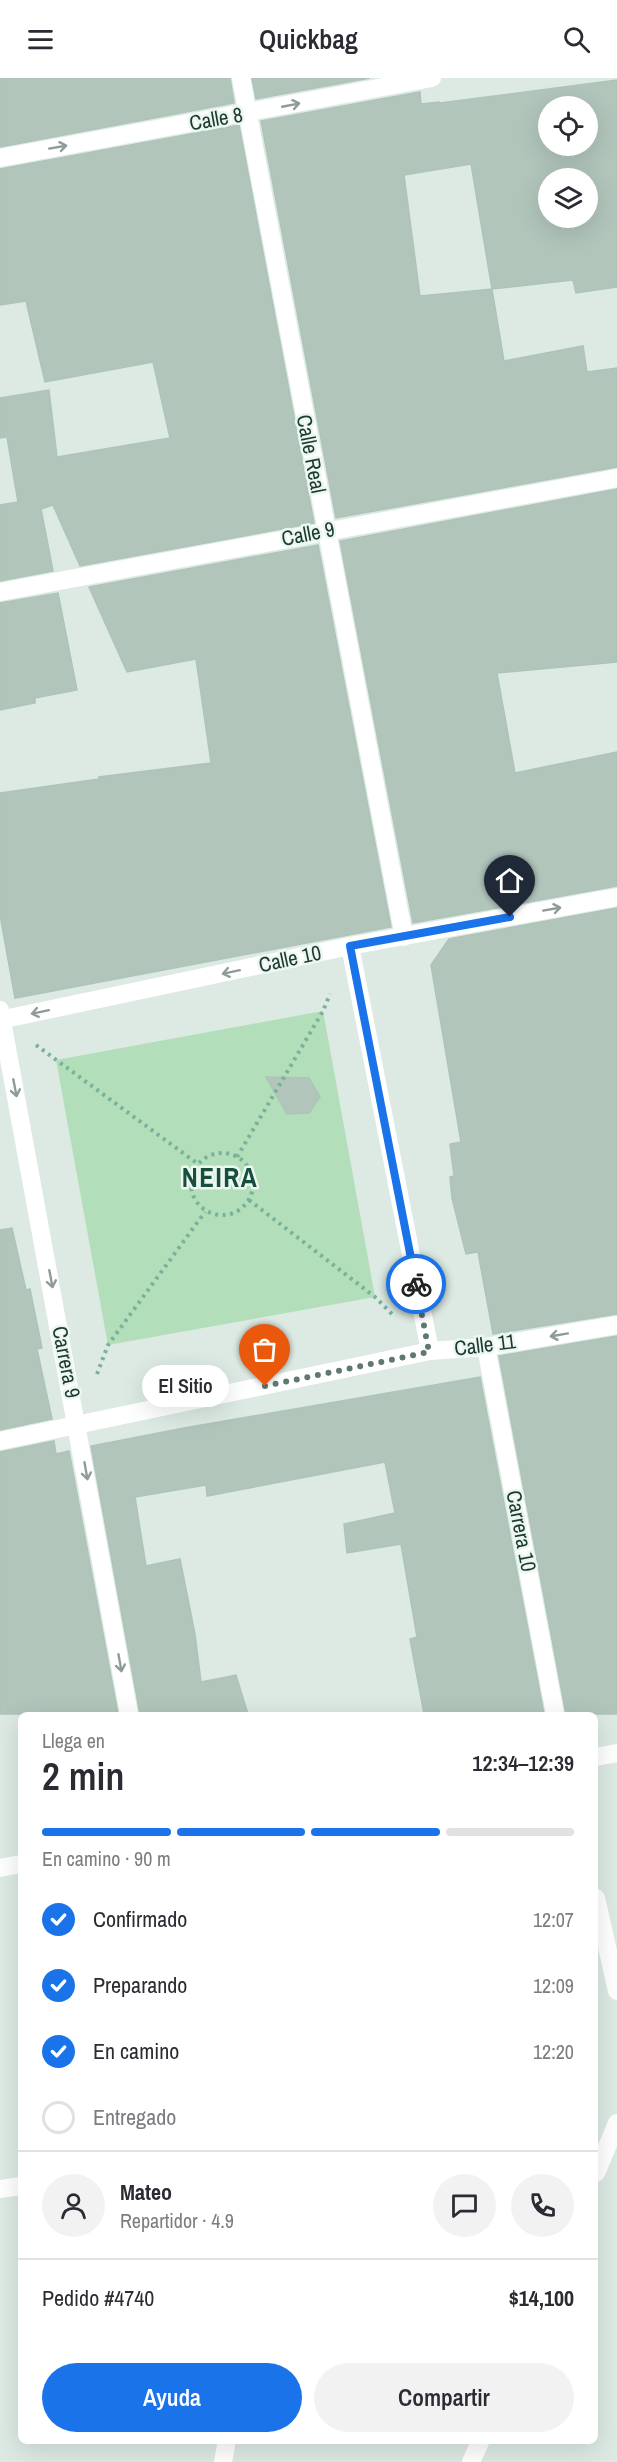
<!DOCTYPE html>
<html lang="es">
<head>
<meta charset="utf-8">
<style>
  :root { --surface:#fff; --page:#f2f2f3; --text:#2b2b33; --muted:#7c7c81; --line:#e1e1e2; --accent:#1a73e8 }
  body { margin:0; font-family:"Archivo Narrow",sans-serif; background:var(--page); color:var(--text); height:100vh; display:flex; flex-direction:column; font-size:22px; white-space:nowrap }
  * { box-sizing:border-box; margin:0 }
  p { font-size:20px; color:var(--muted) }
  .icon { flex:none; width:33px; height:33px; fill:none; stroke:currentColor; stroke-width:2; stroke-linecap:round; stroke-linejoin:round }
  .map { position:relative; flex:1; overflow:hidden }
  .side { position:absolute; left:18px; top:1634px; width:580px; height:732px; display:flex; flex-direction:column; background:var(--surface); border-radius:9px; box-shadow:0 6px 24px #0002 }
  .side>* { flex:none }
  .buttons { position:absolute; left:538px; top:18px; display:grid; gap:12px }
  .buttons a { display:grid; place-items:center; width:60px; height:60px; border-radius:50%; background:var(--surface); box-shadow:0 6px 24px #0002; font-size:30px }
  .pin { position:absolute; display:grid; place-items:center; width:51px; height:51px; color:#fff; margin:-62px -26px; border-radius:50% 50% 50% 0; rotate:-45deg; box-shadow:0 0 6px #0007 }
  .pin .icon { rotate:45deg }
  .courier { position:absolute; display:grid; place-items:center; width:60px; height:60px; margin:-30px; border:4px solid #1a73e8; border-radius:50%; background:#fff; color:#222; box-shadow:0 2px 8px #0007 }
  .bubble { position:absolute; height:42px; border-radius:21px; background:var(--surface); box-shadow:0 6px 24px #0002; font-size:20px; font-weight:600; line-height:42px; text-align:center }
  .headline em { font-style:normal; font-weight:600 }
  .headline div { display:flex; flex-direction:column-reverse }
  .headline { display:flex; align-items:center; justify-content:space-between; height:102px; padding:0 24px }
  h1 { font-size:39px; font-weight:600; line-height:45px }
  .bar { display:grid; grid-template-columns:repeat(4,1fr); gap:9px 6px; align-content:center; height:72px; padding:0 24px }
  .bar i { height:8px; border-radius:4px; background:var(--line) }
  .bar .on { background:var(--accent) }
  .bar p { grid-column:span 4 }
  .line { display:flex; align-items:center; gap:15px; padding:0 24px; border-top:2px solid var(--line) }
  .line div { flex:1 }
  .round { display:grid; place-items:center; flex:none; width:63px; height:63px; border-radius:32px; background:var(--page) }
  ol { padding:0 24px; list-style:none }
  li { display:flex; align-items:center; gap:18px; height:66px }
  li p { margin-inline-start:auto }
  li .icon { padding:6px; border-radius:50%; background:var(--accent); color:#fff; stroke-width:4 }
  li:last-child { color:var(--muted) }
  li i { width:33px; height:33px; border:3px solid var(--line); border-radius:50% }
  .cta { display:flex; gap:12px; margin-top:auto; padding:12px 24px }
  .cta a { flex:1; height:69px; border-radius:36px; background:var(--accent); color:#fff; font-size:24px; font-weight:600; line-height:69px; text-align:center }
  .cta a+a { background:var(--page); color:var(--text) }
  header { display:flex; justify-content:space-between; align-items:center; height:78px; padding:0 24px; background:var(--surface); font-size:27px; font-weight:600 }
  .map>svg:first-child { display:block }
</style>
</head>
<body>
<header><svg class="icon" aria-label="menu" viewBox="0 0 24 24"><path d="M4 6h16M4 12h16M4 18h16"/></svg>Quickbag<svg class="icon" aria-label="search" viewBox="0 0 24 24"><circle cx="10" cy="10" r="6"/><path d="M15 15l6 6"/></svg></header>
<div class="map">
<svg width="617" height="2384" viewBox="0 0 617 2384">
  <rect width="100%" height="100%" fill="#dceae3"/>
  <path fill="#b2deba" d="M323 933 375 1219 108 1267 56 982Z"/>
  <g fill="#b1c5bb" stroke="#aec4b9" stroke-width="1.5" fill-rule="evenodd">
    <path d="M0 0H230L234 25 0 69Z"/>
    <path d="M252 0H370L256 21Z"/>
    <path d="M617 2V209L576 215 573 202 492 211 471 86 404 97 420 218 492 211 504 283 583 268 587 294 617 290V389L336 440 261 43 420 14 421 26 439 24 440 25ZM549 28H588V68H549ZM549 100H588V140H549Z"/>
    <path d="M239 47 314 445 80 488 53 427 41 431 53 493 0 503V427L18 424 7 359 0 360V320L49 312 57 379 170 360 153 284 45 304 26 223 0 227V91Z"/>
    <path d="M617 411V584L497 595 515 695 617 674V808L413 845 340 463Z"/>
    <path d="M318 467 391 849 15 920 0 837V715L99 701V699L211 685 196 581 127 594 89 509Z"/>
    <path d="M58 515 77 612 35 620V625L0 632V525Z"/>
    <path d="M617 830V1236L493 1256 478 1174 466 1176 452 1120 450 1099 454 1098 450 1066 461 1064 431 887 449 861Z"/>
    <path d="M266 999 309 1000 320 1019 309 1035 287 1036Z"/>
    <path d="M12 1150 26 1212 30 1211 42 1270 37 1271 52 1341 0 1352V1152Z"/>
    <path d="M617 1258V1636H566L499 1278Z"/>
    <path d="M480 1299 544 1636H424L410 1561 417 1559 401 1466 347 1475 344 1446 395 1435 385 1384 207 1418 206 1407 135 1419 146 1488 180 1481 195 1556 201 1604 236 1597 248 1636H140L91 1368 184 1350Z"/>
    <path d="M54 1363 56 1376 69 1373 118 1636H0V1374Z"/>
  </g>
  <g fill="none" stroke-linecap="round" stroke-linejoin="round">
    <g stroke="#79b19b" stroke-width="4" stroke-dasharray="3 4.5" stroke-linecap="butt">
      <path d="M36 967 198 1086"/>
      <circle cx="222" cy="1106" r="31"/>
      <path d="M237 1079 323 933 330 916"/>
      <path d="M249 1122 375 1219 393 1237"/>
      <path d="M97 1296 108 1267 205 1134"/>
    </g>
    <g stroke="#fff" stroke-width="18">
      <path d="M241 0 404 859"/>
      <path d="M0 80 432 0"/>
      <path d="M0 514 617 400"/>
      <path d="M350 868 430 1273"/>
      <path d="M0 932 129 1636"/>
      <path d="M0 942 350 868 617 819"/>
      <path d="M486 1269 555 1636"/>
      <path d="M0 1363 430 1273 486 1269 617 1247"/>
      <path d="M596 1679 617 1675"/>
      <path d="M0 1790 21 1786"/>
      <path d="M596 1820 617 1913"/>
      <path d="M596 2095 617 2045"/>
      <path d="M0 2111 21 2108"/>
      <path d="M223 2384 227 2362"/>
      <path d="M471 2384 481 2362"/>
    </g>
  </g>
  <defs><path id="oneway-shaft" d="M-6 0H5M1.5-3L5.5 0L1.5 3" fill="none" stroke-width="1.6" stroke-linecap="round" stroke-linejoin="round" transform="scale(1.5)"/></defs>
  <g stroke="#8e9c98">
    <use href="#oneway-shaft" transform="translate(291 27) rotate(-11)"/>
    <use href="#oneway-shaft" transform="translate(58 69) rotate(-10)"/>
    <use href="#oneway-shaft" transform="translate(552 831) rotate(-10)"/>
    <use href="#oneway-shaft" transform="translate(231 894) rotate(168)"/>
    <use href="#oneway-shaft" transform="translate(40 934) rotate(168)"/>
    <use href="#oneway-shaft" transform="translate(15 1010) rotate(79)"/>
    <use href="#oneway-shaft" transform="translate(51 1201) rotate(79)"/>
    <use href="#oneway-shaft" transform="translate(559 1257) rotate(170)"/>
    <use href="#oneway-shaft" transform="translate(86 1393) rotate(80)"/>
    <use href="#oneway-shaft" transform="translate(120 1585) rotate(80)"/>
  </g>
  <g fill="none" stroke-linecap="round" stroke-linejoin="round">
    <path stroke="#60786f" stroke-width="6" stroke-dasharray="0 10.8" d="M265 1308 429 1274 416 1206"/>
    <path stroke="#1a73e8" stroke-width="8" d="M416 1206 350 868 510 839"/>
  </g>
  <g text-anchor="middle" stroke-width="5" stroke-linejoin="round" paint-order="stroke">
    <g font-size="21" fill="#1d3a30" stroke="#ecf7f1">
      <text transform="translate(216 41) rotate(-10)" y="7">Calle 8</text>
      <text transform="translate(311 376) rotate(79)" y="7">Calle Real</text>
      <text transform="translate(308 456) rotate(-11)" y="7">Calle 9</text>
      <text transform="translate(290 881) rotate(-12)" y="7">Calle 10</text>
      <text transform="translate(485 1267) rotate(-7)" y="7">Calle 11</text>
      <text transform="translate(66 1284) rotate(79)" y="7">Carrera 9</text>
      <text transform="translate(521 1453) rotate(79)" y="7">Carrera 10</text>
    </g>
    <g font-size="27" font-weight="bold" letter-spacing="1.5" fill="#174e3c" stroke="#ecf7f1">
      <text x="220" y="1109">NEIRA</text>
    </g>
  </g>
</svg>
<div class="buttons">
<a><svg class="icon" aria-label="locate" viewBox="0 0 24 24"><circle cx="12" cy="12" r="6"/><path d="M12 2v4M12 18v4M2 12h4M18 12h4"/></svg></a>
<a><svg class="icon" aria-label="layers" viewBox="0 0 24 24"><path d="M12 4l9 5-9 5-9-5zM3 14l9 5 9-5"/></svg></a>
</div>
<div class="pin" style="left:265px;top:1308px;background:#ea580c"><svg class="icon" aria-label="bag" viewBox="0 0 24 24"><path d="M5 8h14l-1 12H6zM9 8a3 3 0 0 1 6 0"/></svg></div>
<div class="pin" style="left:510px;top:839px;background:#1f2937"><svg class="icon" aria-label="home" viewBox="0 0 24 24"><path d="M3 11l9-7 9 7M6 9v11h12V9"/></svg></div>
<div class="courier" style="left:416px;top:1206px"><svg class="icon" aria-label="bike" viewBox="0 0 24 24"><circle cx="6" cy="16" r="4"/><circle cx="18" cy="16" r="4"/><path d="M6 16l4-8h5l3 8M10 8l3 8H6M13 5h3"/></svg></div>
<div class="bubble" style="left:142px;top:1287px;width:87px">El Sitio</div>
<section class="side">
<div class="headline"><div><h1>2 min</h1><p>Llega en</p></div><em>12:34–12:39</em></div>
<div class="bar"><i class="on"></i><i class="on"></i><i class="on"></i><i></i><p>En camino · 90 m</p></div>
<ol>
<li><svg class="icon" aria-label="check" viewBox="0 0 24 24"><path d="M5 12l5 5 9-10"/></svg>Confirmado<p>12:07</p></li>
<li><svg class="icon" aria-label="check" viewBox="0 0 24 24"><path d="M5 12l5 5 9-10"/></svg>Preparando<p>12:09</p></li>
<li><svg class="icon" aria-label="check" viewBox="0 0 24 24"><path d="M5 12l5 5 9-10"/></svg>En camino<p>12:20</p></li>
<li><i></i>Entregado</li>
</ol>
<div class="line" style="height:108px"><a class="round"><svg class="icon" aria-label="person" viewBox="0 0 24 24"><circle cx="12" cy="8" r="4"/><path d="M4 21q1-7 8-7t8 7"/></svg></a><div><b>Mateo</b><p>Repartidor · 4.9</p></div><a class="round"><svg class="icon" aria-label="chat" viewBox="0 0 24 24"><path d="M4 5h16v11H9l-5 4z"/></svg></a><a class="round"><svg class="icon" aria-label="phone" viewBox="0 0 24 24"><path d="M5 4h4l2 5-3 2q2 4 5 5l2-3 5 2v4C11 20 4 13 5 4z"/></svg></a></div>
<div class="line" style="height:78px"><div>Pedido #4740</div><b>$14,100</b></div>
<div class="cta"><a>Ayuda</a><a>Compartir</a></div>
</section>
</div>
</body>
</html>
